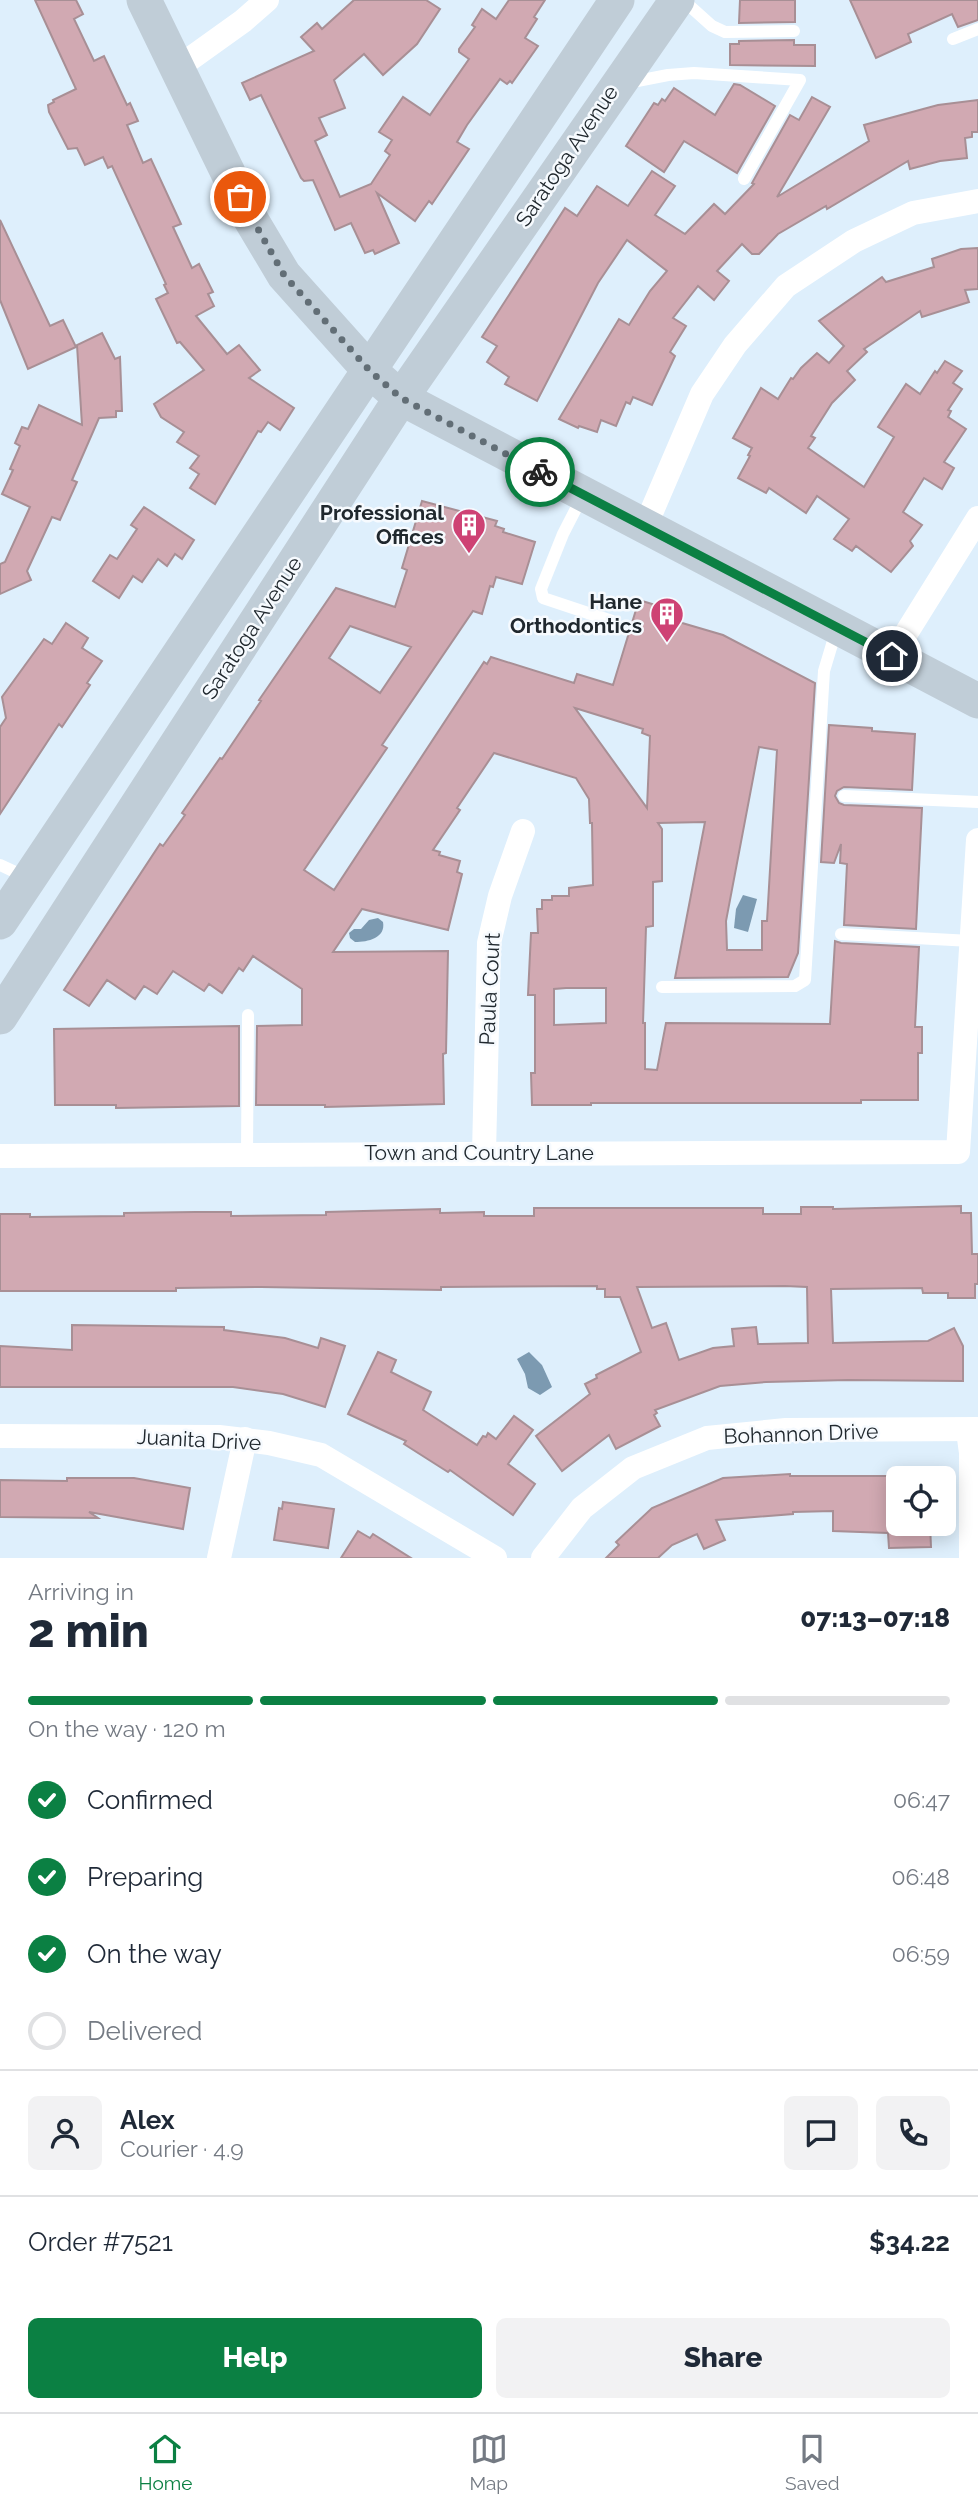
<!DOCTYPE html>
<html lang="en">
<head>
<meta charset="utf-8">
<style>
  :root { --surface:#fff; --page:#f2f2f3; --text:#1f2937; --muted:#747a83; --line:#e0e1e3; --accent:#0b8043 }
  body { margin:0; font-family:Raleway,sans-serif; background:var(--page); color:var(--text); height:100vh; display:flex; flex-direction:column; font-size:26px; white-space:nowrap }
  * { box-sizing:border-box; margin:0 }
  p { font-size:23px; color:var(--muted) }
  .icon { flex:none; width:38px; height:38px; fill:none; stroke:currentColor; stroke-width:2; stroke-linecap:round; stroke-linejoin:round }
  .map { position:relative; height:1558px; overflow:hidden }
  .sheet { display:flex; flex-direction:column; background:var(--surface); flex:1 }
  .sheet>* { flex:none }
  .fabs { position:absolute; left:886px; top:1466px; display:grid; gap:14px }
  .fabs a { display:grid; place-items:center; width:70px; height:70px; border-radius:10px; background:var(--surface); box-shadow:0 4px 18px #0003; font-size:35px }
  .pin { position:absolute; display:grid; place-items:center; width:60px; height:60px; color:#fff; margin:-30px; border:4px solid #fff; border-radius:50%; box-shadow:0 2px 7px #0007 }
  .courier { position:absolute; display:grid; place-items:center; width:70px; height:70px; margin:-35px; border:5px solid #0b8043; border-radius:50%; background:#fff; color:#222; box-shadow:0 2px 9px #0007 }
  .headline em { font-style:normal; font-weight:800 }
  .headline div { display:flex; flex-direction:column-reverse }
  .headline { display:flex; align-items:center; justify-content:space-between; height:119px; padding:0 28px }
  h1 { font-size:46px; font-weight:800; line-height:52px }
  .bar { display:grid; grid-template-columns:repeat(4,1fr); gap:10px 7px; align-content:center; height:84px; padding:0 28px }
  .bar i { height:9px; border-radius:5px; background:var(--line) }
  .bar .active { background:var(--accent) }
  .bar p { grid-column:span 4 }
  .line { display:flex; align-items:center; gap:18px; padding:0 28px; border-top:2px solid var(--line) }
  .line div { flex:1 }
  .round { display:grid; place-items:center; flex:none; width:74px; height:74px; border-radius:10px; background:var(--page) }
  ol { padding:0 28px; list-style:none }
  li { display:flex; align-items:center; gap:21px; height:77px }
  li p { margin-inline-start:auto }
  li .icon { padding:7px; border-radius:50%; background:var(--accent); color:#fff; stroke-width:4 }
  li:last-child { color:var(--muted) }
  li i { width:38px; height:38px; border:4px solid var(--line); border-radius:50% }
  .cta { display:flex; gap:14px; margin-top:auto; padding:14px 28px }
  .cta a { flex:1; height:80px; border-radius:10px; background:var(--accent); color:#fff; font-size:28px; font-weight:800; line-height:80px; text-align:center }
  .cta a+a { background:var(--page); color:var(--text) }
  .tabs { display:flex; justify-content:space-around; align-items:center; height:98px; border-top:2px solid var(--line); background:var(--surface); font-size:19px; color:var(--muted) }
  .tabs a { display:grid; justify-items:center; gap:4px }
  .tabs .active { color:var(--accent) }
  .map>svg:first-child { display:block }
</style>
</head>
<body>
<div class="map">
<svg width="978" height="1558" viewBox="0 0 978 1558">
  <rect width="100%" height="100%" fill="#deeffc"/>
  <g fill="#7c9ab1">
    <path d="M743 895 757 899 748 932 734 928 736 909Z"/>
    <path d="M378 918 383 922C386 938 368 942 355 942L350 938 349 933 354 929H361L369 920Z"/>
    <path d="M529 1352 542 1365 552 1387 540 1395 528 1388 525 1374 517 1359Z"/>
  </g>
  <g fill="#d1a9b2" stroke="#a88f95" stroke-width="2" fill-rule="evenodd">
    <path d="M35 0H76L83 14 74 19 94 61 104 56 127 105 130 103 138 121 127 125 143 163 151 159 181 224 173 227 192 268 199 264 213 292 208 294 214 306 196 316 227 354 239 345 260 370 249 378 294 408 280 430 268 422 261 432 258 431 215 504 190 488 199 474 190 468 199 456 177 442 184 432 161 417 154 404 204 370 180 342 177 343 156 299 168 293 164 285 166 284 112 166 108 168 103 157 85 165 77 148 68 149 49 112 48 105 54 102 53 100 76 89Z"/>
    <path d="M354 0H426L440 9 417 44 383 75 364 54 334 80 345 108 319 118 327 135 315 141 340 197 371 184 390 155 385 151 392 140 379 132 403 97 430 115 469 59 459 52V49L475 27 472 25 482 9 496 19 509 0H545L534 17 537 19 525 38 538 46 512 83 510 81 507 84 500 79 467 125 457 142 469 149 432 204 429 201 415 221 377 193 399 243 375 254 373 250 365 253 351 223 335 230 313 180 304 181 301 178 261 95 250 100 242 83 314 51 301 37 317 23 322 29Z"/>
    <path d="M740 0H795V22L739 23Z"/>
    <path d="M850 0H978V20L958 27 952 14 908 34 911 42 876 58Z"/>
    <path d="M794 40V45H815V66L730 65V44H739V41Z"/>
    <path d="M734 84 740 85 775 106 737 173 684 141 664 172 626 146 654 103 658 105 662 99 665 101 674 88 715 115Z"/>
    <path d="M812 97 830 107 777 197 869 141 864 125 938 105 978 100V132H972V137L965 138 967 158 940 161 910 169 908 161 827 209 826 206 778 234 759 254H752L742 244 717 271 729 281 714 300 698 286 673 318 686 326 670 352 675 356 652 405 633 397 630 404 626 402 616 426 601 420 597 432 579 426 578 428 559 419 619 319 629 325 650 291 667 271 627 240 598 283 537 401 505 384 509 377 487 362 497 346 482 337 565 208 577 216 597 186 628 206 652 171 675 186 655 215 685 234 714 204 725 214 754 184 752 183 790 115 799 120Z"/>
    <path d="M0 220 50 326 63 320 76 347 28 369 0 300Z"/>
    <path d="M978 248V289L965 290 969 302 922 317 920 311 864 349 867 352 847 371 855 380 832 403 811 436 815 438 808 448 864 487 894 437 878 427 906 384 920 394 935 371 937 373 945 361 962 371 953 383 962 389 948 410 951 411 948 417 966 429 944 462 954 468 942 489 924 478 903 512 922 525 910 541 913 546 891 572 856 546 852 551 834 539 849 519 817 496 806 513 769 488 766 493 738 478 750 456 748 455 752 448 733 438 761 388 778 399 791 378 793 379 801 368 817 353 829 363 844 346 819 321 882 277 886 282 934 267 932 259 961 249Z"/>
    <path d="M102 333 115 359 120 357 122 411H116V417L99 418 72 480 77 482 60 520 52 517 27 571 31 580 0 594V564L5 562 30 507 2 494 13 470 10 469 20 446 15 443 22 427 28 429 39 405 82 425 77 345Z"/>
    <path d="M422 501 497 521 495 526 504 529 503 532 535 542 522 584 496 577 493 587 490 586 482 614 473 611 382 745 387 748 304 870 334 890 484 662 487 664 491 657 574 683 577 674 613 685 639 600 675 611 672 620 723 635 815 683 798 953 788 977 675 978 705 822 658 823 662 829V881L653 882V926L646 927 643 1023H645V1069L657 1070 666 1023 830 1024 835 941 841 943 919 947 915 1027H922V1053H918V1100H861V1103H591V1105H532L531 1073H535V995H528L531 933H538L537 909H542V900H552V896H569V888L593 885 592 823H590L589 799 576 778 494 753 457 808 460 810 433 850 440 852 439 855 460 861 457 872 462 874 448 930 362 909 333 952 448 951 446 1053 443 1054 444 1104 325 1107V1105H256L257 1026 302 1025V989L253 956 243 971 239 968 222 993 209 984 204 991 173 971 157 994 144 986 135 999 107 980 89 1006 64 990 160 844 163 846 185 815 182 813 220 758 222 759 261 701 259 700 336 588 395 607 407 570 402 568ZM350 626 411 647 380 693 329 658ZM575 708 643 729 642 733 650 736 647 808ZM759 747 777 750 767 921H762V950H727L726 921ZM566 988H606V1023L554 1025V989Z"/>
    <path d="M144 507 194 540 182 559 175 554 167 566 158 559 142 582 133 576 119 598 93 581 110 555 117 559 137 529 131 525Z"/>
    <path d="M66 623 88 638 82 648 102 661 87 683 90 685 62 727 59 724 0 814V727L6 718 2 697 44 639 52 644Z"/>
    <path d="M829 725 872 728V731L915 734 912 790 844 787 837 791 835 796 839 803 844 805 922 808 916 929 844 925 847 864 840 863 841 844 834 863 821 862Z"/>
    <path d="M239 1026V1106L116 1108V1105H55L54 1029Z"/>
    <path d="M961 1206V1213H971L972 1254H978V1284H975V1298H948V1293H923L922 1288 831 1289 833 1343 928 1341 954 1328 963 1346V1381L848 1380 766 1382 720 1386 655 1410 657 1413 654 1415 660 1426 616 1449 609 1435 562 1471 536 1436 590 1394 585 1384 597 1378 596 1375 641 1352 620 1297H605V1289H597V1286L441 1287V1290L261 1287 176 1288V1291H0V1214H30V1217L124 1216V1213L195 1212H231V1216L326 1215V1212L440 1209V1213L484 1212V1216H534V1208H763V1214H801V1207H833V1209ZM785 1286 807 1287 808 1343 758 1344 756 1327 732 1329 734 1346 713 1348 679 1360 666 1323 652 1328 637 1287Z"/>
    <path d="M72 1325 224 1327V1330L285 1338 318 1348 321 1338 345 1346 325 1407 283 1394 233 1387H0V1346L72 1350Z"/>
    <path d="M378 1352 396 1360 391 1372 431 1392 423 1410 477 1445 483 1436 486 1437 488 1433 496 1439 514 1416 533 1430 508 1464 535 1484 513 1515 450 1470 448 1472 404 1444 406 1441 348 1414Z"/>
    <path d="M790 1474V1476H898V1524H930L931 1547 889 1548 888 1533 833 1531V1511L793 1512V1514L716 1520 725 1540 704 1549 697 1534 672 1545 658 1558H606L619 1545 616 1542 652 1508 723 1478Z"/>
    <path d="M67 1478H134L190 1488 183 1529 89 1512 98 1518 0 1517V1480L67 1481Z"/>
    <path d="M283 1502 334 1509 328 1548 274 1540 279 1508 282 1509Z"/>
    <path d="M358 1531 370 1538 373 1534 411 1558H341Z"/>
  </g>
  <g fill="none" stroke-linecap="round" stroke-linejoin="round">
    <g stroke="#fff" stroke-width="12">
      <path d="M683 0 712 26 725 32 794 31"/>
      <path d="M953 39 978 29"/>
      <path d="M627 83 668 75 694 73 800 80 744 179"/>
      <path d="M583 495 563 534 541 589 543 598 612 621"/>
      <path d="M844 796 978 802"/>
      <path d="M0 865 28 878"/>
      <path d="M841 934 971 941"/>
      <path d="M662 987 795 986 805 980 824 671 836 631"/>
      <path d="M247 1155 248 1015"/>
    </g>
    <g stroke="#fff" stroke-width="24">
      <path d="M176 69 243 21 267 0"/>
      <path d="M645 527 702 394 735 345 786 286 854 241 913 213 978 201"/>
      <path d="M892 656 978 518"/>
      <path d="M484 1153 489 943 500 896 523 831"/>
      <path d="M0 1156 958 1152 978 840"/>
      <path d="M968 1431 971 1453V1558"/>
      <path d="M0 1436 219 1437 269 1443 321 1455 495 1558"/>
      <path d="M219 1558 245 1439"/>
      <path d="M543 1558 582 1508 633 1468 707 1438 786 1430 978 1429"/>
    </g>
    <g stroke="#c0cdd7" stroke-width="35">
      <path d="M144 0 250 218 284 275 370 371 401 398 978 701"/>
      <path d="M0 922 617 0"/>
      <path d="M0 1017 401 398 677 0"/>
    </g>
  </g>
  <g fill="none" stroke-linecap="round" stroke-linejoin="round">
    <path stroke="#626e76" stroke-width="7" stroke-dasharray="0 12.6" d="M240 197 284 275 370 371 401 398 540 472"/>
    <path stroke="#0b8043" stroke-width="9" d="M540 472 892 656"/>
  </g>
  <defs>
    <g id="building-pin" transform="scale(1.75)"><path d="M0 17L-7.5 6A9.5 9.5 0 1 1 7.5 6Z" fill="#ce4274" stroke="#f6fafe"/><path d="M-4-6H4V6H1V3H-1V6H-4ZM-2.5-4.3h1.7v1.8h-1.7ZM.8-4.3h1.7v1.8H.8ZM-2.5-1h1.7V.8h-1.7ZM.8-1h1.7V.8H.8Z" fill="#fff"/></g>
  </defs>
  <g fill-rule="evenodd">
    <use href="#building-pin" x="469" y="525"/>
    <use href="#building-pin" x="667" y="614"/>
  </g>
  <g text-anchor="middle" stroke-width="5" stroke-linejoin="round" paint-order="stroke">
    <g font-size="21" fill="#20282e" stroke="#f6fafe">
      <text transform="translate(567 156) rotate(-56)" y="7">Saratoga Avenue</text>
      <text transform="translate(252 628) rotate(-57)" y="7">Saratoga Avenue</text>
      <text transform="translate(490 989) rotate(-87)" y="7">Paula Court</text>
      <text x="479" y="1160">Town and Country Lane</text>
      <text transform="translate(801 1434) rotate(-2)" y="7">Bohannon Drive</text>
      <text transform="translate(199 1440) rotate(3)" y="7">Juanita Drive</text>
    </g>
    <g font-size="21" font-weight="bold" fill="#20282e" stroke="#f6fafe" text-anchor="end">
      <text x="444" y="520">Professional<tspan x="444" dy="24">Offices</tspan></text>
      <text x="642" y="609">Hane<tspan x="642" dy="24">Orthodontics</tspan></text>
    </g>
  </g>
</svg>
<div class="fabs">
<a><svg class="icon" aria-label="locate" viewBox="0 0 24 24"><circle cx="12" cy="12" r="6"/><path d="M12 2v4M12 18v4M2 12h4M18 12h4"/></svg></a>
</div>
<div class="pin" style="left:240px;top:197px;background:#ea580c"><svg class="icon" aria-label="bag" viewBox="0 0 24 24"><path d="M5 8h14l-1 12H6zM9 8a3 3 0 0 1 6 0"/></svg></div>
<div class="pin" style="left:892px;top:656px;background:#1f2937"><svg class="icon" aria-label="home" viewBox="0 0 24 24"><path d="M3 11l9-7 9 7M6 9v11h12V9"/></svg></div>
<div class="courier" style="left:540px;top:472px"><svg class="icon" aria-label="bike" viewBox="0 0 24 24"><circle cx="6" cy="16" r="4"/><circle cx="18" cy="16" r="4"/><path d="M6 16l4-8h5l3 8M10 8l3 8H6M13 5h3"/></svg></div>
</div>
<section class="sheet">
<div class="headline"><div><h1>2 min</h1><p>Arriving in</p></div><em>07:13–07:18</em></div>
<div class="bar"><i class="active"></i><i class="active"></i><i class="active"></i><i></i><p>On the way · 120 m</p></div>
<ol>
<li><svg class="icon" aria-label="check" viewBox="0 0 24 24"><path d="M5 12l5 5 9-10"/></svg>Confirmed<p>06:47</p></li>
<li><svg class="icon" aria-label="check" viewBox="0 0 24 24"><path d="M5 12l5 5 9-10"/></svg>Preparing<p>06:48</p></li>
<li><svg class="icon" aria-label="check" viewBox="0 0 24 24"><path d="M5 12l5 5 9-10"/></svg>On the way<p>06:59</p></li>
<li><i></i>Delivered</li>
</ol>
<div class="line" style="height:126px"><a class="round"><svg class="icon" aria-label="person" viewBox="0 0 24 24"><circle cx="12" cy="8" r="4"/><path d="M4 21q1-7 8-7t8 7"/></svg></a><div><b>Alex</b><p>Courier · 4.9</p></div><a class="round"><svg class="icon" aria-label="chat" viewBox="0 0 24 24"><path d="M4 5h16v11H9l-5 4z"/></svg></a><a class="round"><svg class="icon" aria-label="phone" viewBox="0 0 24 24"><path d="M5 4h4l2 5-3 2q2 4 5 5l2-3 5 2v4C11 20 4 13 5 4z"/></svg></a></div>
<div class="line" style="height:91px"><div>Order #7521</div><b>$34.22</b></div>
<div class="cta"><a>Help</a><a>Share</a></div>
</section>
<nav class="tabs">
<a class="active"><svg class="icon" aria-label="home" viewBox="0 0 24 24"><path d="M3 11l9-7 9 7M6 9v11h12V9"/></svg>Home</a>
<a><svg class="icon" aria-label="map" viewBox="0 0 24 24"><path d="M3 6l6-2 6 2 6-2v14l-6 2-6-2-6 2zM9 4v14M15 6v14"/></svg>Map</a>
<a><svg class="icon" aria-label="saved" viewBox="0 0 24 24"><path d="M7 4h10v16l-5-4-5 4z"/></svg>Saved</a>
</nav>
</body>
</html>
